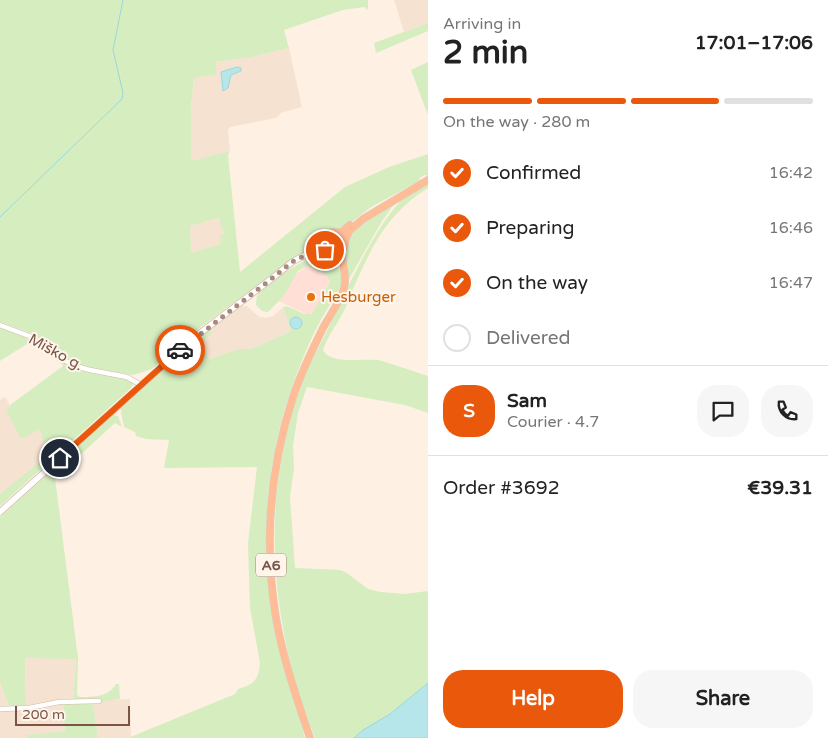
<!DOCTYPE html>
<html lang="en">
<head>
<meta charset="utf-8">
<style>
  :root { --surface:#fff; --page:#f6f6f6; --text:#222; --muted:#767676; --line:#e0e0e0; --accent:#ea580c }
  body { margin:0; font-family:"Varela Round",sans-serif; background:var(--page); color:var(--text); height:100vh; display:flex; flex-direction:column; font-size:19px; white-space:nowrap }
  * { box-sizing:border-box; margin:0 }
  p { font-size:16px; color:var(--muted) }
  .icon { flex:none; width:28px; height:28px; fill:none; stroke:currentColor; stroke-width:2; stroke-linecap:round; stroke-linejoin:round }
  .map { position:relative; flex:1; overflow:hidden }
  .sheet { display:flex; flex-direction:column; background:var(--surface); width:400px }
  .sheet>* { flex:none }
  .scale { position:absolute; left:15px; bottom:12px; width:115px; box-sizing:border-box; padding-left:5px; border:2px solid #795447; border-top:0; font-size:14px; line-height:18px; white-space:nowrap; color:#795447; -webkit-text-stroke:4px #fff5eb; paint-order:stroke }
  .pin { position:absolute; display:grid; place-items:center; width:42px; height:42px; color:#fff; margin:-21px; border:2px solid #fff; border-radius:50%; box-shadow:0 1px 5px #0007 }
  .courier { position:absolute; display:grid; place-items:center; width:50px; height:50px; margin:-25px; border:4px solid #ea580c; border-radius:50%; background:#fff; color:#222; box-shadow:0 1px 6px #0007 }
  .summary em { font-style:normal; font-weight:700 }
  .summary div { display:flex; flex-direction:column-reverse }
  .summary { display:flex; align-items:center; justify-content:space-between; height:85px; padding:0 15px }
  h1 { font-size:32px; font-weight:700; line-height:38px }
  .bar { display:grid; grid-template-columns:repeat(4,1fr); gap:8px 5px; align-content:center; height:60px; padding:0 15px }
  .bar i { height:6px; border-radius:4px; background:var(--line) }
  .bar .selected { background:var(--accent) }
  .bar p { grid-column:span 4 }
  .line { display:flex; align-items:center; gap:12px; padding:0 15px; border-top:1px solid var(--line) }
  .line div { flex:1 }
  .round { display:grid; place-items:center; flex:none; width:52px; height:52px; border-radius:20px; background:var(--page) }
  ol { padding:0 15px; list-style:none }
  li { display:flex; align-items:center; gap:15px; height:55px }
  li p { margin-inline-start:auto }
  li .icon { padding:5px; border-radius:50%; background:var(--accent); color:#fff; stroke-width:4 }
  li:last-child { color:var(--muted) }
  li i { width:28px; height:28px; border:2px solid var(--line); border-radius:50% }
  .button { display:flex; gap:10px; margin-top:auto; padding:10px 15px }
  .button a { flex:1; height:58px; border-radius:20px; background:var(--accent); color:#fff; font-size:20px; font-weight:700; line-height:58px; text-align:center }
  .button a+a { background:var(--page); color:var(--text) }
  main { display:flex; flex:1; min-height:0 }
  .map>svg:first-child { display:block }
</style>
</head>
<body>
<main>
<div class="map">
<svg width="428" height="738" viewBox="0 0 428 738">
  <rect width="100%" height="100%" fill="#fef1e3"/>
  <g fill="#f6e2d1">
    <path d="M394 0H428V23L404 32Z"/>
    <path d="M289 48 302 107 281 113 276 118 230 127 228 130 230 151 191 162V107L194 78 215 62 252 57Z"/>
    <path d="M220 218 224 235 221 244 191 254 190 226Z"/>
    <path d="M242 306H247L258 316 265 318 273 316 283 307 291 331 251 349H238L209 359 202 342 212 334 209 329Z"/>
    <path d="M5 397 11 407 6 410 21 438 40 429 47 456 0 494V400Z"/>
    <path d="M25 658H76L73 703 63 704 65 731 27 735V738H0V682L9 707 26 706Z"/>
    <path d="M130 699 131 738H98L93 703 109 700Z"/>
  </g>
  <path fill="#ffdfd6" d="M307 266 311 267 327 276 330 281 314 312 308 315 279 301 296 274Z"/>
  <g fill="#d6edc0" fill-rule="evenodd">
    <path d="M0 0H368V10L364 7 343 10 284 30 289 48 252 57 215 62 217 74 194 78 191 107V161L230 151 228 155 240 272 345 187 389 167 428 154V176L424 175 420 178 419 181 371 207 343 229 329 230 325 233 318 245 291 260 189 336 188 338 152 369 133 375 84 367 71 361 30 333 0 322ZM219 218 224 234 220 236 221 244 191 253 190 226Z"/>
    <path d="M428 23V31L376 53 374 43Z"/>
    <path d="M428 62V115L411 70Z"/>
    <path d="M428 184V188C385 215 372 247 352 291 348 299 346 309 341 316 335 327 327 338 323 350 330 366 368 357 382 361 398 366 413 371 428 376V413L405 405 307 387 298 413 293 446 294 468 290 497 295 568 340 570 347 573 368 589 381 592 404 594 428 591V683L390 714 363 730 354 738H315C307 716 298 693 292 670 268 574 267 480 301 386 311 357 328 332 340 304 354 274 381 218 405 197 411 191 421 188 428 184Z"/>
    <path d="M397 200 382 221 349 279 345 265 344 253 347 246V239L352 230Z"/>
    <circle cx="334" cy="243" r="8"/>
    <path d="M324 254C335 259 342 269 342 281 339 292 332 301 326 311 314 331 304 354 296 376 266 455 259 542 274 625 280 659 291 691 301 723 303 728 303 733 305 738H128L235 694 238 689C254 684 258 681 260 663L250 608 248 543 257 467 164 468 169 440 146 439 136 436 135 432 124 427 121 412V408L209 329 212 334 202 342 209 359 238 349H251L291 331 283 307 287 306 304 314H312L329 284 330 281 327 276 311 267 307 266 298 271 283 297 268 312 262 311 256 305C256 301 256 298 258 294 266 282 310 255 324 254Z"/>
    <path d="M0 327 31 340 49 354 79 370 128 379 134 383 130 389 0 506V494L47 456 40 429 21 439 6 410 11 407 10 405 63 366 62 364 30 342 0 361Z"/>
    <path d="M113 415 118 416 122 427 115 423 55 478 78 658 77 694 79 697C93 697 109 697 116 684H119L120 699 93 703 98 738H27V735L65 731 63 703H73L76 659 25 658 26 707H9L0 682V517Z"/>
  </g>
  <g fill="#b6e6e9" stroke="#9bd8dc">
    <path d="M237 67 241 68V71L231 75 228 88 223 91 221 72Z"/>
    <circle cx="296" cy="323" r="6"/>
    <path d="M428 683V738H354L363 730 390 714Z"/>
  </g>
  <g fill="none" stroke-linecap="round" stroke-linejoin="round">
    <path stroke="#9bd8dc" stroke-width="1" d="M0 217 122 99 123 93 113 50 123 0"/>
    <g stroke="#d3b9ab" stroke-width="5.5">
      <g id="minor">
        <path d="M0 325 29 336 72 365 90 370 127 377 141 385"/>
        <path d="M0 709 29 708 59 702 99 701"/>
      </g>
    </g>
    <g stroke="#d6b9a8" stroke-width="7">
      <g id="secondary">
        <path d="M312 255 320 252H327"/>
        <path d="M0 512 195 337 275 276 292 262 317 249 323 241"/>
      </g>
    </g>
    <g stroke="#d9cfcb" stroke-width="8">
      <g id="trunk">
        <circle cx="334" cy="243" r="11"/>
        <path d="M337 233 343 231 350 225"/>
        <path d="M345 241 349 231 363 219 428 180"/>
        <path d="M310 738C297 699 283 659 276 618 264 544 270 468 293 397 301 373 312 350 323 328 330 315 340 302 344 288 348 275 341 264 342 251"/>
      </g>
    </g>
    <use href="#minor" stroke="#fff" stroke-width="4.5"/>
    <use href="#secondary" stroke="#fff" stroke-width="5.5"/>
    <use href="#trunk" stroke="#febc97" stroke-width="7"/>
  </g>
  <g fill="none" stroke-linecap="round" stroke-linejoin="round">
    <path stroke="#a88b7e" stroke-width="5" stroke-dasharray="0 9" d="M180 350 275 276 292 262 317 249 323 240 325 250"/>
    <path stroke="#ea580c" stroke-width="6" d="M60 458 180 350"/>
  </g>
  <circle fill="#e8710a" stroke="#fff5eb" stroke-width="2" cx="311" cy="297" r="5"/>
  <g text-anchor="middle" stroke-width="4" stroke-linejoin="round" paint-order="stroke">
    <rect fill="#fff5eb" stroke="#a18478" stroke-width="1" x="256" y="553.5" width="30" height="23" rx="4"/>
    <g font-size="14" font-weight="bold" fill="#795447">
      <text x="271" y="570">A6</text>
    </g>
    <g font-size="15" fill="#c56008" stroke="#fff5eb" text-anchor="start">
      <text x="321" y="302">Hesburger</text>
    </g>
    <g font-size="15" fill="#795447" stroke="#fff5eb">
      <text transform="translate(56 352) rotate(29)" y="5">Miško g.</text>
    </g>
  </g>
</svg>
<div class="scale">200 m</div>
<div class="pin" style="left:325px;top:250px;background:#ea580c"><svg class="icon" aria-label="bag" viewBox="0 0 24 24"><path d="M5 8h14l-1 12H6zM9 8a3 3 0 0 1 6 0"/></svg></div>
<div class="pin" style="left:60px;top:458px;background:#1f2937"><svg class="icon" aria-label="home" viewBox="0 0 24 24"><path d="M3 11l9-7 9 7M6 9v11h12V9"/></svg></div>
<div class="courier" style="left:180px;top:350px"><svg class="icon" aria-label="car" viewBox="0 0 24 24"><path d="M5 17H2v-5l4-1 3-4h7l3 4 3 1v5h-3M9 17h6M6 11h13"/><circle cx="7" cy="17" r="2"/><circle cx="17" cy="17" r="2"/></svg></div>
</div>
<section class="sheet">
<div class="summary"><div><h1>2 min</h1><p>Arriving in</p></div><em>17:01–17:06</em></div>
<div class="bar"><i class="selected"></i><i class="selected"></i><i class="selected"></i><i></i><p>On the way · 280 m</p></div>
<ol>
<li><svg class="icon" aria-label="check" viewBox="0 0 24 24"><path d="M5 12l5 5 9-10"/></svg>Confirmed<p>16:42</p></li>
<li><svg class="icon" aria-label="check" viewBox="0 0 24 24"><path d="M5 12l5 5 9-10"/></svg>Preparing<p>16:46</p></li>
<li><svg class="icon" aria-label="check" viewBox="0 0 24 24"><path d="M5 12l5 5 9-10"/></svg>On the way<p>16:47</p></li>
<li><i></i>Delivered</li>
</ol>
<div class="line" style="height:90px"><b class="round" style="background:var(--accent);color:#fff">S</b><div><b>Sam</b><p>Courier · 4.7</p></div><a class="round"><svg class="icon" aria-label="chat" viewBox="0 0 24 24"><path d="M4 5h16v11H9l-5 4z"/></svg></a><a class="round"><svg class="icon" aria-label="phone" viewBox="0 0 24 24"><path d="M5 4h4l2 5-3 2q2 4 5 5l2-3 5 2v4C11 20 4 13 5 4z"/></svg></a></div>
<div class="line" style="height:65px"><div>Order #3692</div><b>€39.31</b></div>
<div class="button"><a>Help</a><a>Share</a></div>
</section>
</main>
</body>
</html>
